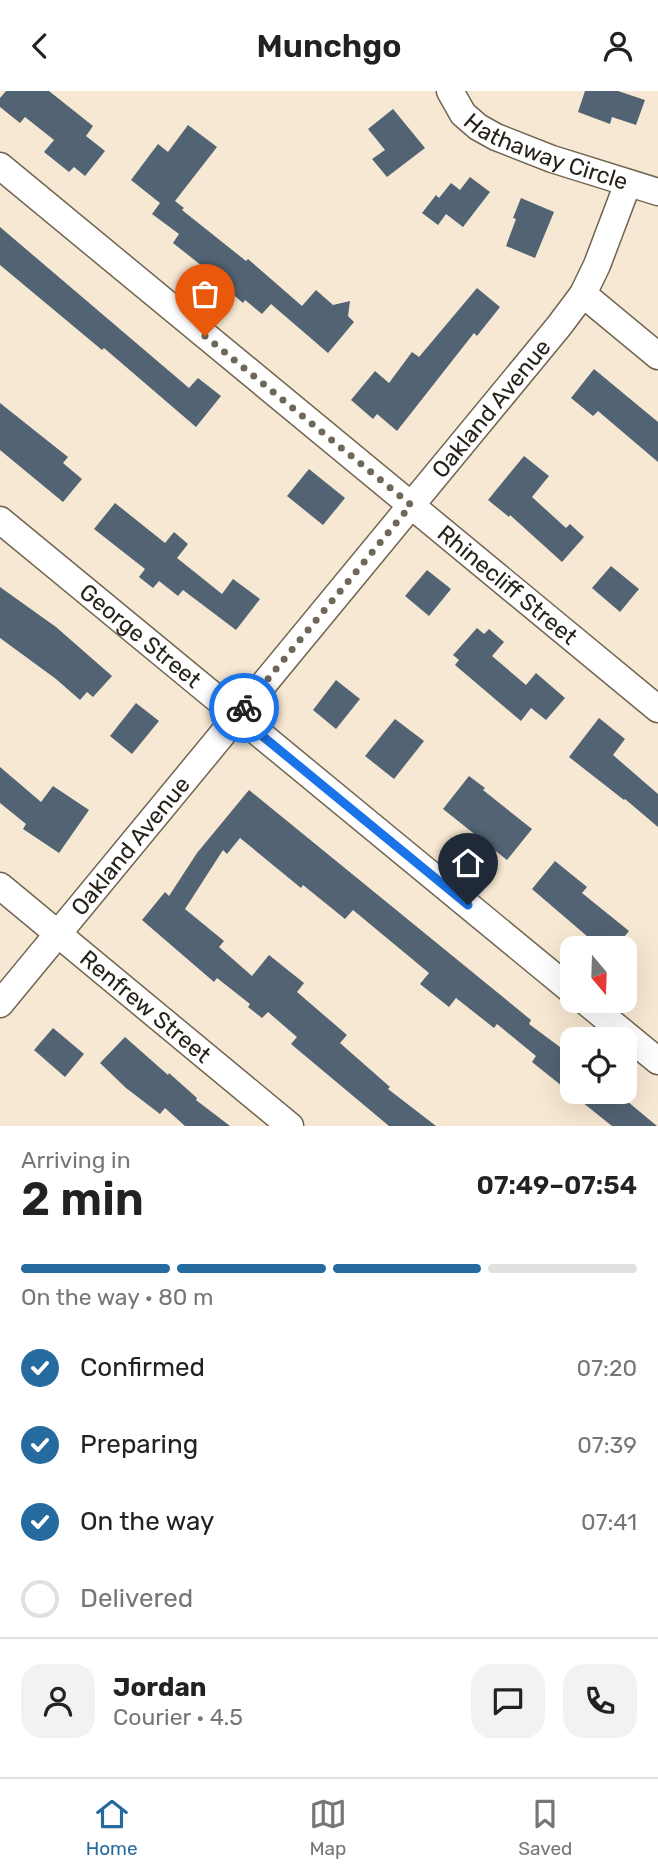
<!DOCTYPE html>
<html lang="en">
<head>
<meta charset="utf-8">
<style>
  :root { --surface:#fff; --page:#f2f2f2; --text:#222; --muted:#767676; --line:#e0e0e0; --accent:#256b9f }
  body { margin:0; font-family:Rubik,sans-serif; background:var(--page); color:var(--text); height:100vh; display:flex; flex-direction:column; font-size:26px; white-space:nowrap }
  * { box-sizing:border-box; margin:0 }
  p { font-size:23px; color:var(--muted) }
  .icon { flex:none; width:38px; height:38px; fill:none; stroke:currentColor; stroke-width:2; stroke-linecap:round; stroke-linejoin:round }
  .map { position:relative; height:1035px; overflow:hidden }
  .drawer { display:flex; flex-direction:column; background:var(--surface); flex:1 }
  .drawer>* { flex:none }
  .needle { width:46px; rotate:161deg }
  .fabs { position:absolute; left:560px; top:845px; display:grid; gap:14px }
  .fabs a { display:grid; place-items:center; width:77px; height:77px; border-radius:14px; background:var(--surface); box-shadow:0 7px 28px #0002; font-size:35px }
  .pin { position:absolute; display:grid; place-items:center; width:60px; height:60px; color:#fff; margin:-72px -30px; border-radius:50% 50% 50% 0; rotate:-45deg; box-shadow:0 0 7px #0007 }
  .pin .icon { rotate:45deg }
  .courier { position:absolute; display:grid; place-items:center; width:70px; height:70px; margin:-35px; border:5px solid #1a73e8; border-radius:50%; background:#fff; color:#222; box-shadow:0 2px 9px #0007 }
  .summary em { font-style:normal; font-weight:600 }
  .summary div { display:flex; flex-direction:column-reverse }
  .summary { display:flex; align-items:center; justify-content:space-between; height:119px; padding:0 21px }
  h1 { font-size:46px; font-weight:600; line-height:52px }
  .bar { display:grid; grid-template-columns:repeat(4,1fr); gap:10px 7px; align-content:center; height:84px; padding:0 21px }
  .bar i { height:9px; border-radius:5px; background:var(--line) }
  .bar .on { background:var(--accent) }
  .bar p { grid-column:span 4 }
  .line { display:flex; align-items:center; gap:18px; padding:0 21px; border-top:2px solid var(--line) }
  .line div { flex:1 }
  .round { display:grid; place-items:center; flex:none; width:74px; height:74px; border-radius:21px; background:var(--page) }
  ol { padding:0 21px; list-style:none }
  li { display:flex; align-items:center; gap:21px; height:77px }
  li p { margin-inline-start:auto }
  li .icon { padding:7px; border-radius:50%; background:var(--accent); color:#fff; stroke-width:4 }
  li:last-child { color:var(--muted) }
  li i { width:38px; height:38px; border:4px solid var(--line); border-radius:50% }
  header { display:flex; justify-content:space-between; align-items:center; height:91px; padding:0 21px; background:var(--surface); font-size:32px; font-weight:600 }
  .menu { display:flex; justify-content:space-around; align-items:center; height:98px; border-top:2px solid var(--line); background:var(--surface); font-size:19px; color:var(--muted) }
  .menu a { display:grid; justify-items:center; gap:4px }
  .menu .on { color:var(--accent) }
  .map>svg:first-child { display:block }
</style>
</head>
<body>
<header><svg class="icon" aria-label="back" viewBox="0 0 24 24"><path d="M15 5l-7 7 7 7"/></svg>Munchgo<svg class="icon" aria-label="person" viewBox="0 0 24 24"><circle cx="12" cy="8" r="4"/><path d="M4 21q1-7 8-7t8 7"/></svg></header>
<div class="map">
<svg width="658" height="1035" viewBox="0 0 658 1035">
  <rect width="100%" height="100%" fill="#f7e8d3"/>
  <g fill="#526373">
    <path d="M6 0H49L93 35 86 45 105 60 85 85 74 76 69 81 44 61 54 49 25 26 20 32 0 16V7Z"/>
    <path d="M585 0H618L645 9 636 34 612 26 610 33 578 21Z"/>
    <path d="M393 18 425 57 387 86 372 68 385 59 368 38Z"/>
    <path d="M188 34 217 56 175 110 184 117 182 119 246 170 248 168 302 215 316 199 333 214 350 210 348 225 354 231 328 262 271 213 262 223 245 209 243 212 224 196 226 194 173 152 179 143 152 123 160 112 131 89 158 53 168 61Z"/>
    <path d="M470 86 490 101 463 136 446 123 438 134 422 122 436 104 439 107 451 92 460 99Z"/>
    <path d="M521 107 554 121 535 167 506 155 516 128 513 127Z"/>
    <path d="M0 136 189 297 198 287 221 305 196 336 104 257 102 259 0 174Z"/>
    <path d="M477 197 500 216 477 245 474 242 397 340 377 323 373 328 351 309 375 280 389 292 412 261 419 266Z"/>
    <path d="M594 278 658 331V371L598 320 593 325 571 307Z"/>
    <path d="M0 312 68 366 63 372 82 388 63 411 0 359Z"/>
    <path d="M524 365 549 385 532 406 566 437 570 433 584 446 562 471 510 424 509 426 488 409Z"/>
    <path d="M309 378 345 407 323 434 287 405Z"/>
    <path d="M115 412 165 452 174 441 188 453 177 467 222 503 233 488 260 508 236 539 183 499 178 505 159 490 153 497 139 486 145 478 94 438Z"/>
    <path d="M611 475 639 498 620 521 592 497Z"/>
    <path d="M427 479 451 498 429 525 405 505Z"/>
    <path d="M0 496 56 536 112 585 93 606 87 601 80 609 56 588 0 547Z"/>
    <path d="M477 537 484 543 489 538 504 551 492 565 526 594 536 582 565 607 546 629 531 617 521 630 455 574 459 569 453 564Z"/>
    <path d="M336 589 360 608 336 638 313 619Z"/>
    <path d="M136 612 159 630 132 663 110 645Z"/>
    <path d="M599 627 625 648 613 664 658 703V736L625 708 624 709 569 666Z"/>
    <path d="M395 628 424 650 394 688 365 665Z"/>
    <path d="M0 676 41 711 53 695 89 719 59 762 23 738 26 733 0 712Z"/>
    <path d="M469 685 485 697 483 699 532 738 507 769 443 718Z"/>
    <path d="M249 699 531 929 529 933 572 965V1001H616L657 1035H612L532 971 536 965 497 933 494 937 456 907 449 916 420 893 429 882 353 819 345 828 303 794 301 797 240 747 227 763 223 759 185 818 224 850 219 856 252 885 269 864 304 892 297 901 347 944 340 952 390 996 388 998 436 1035H389L291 953 297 946 268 921 262 927 248 916 250 913 217 887 214 891 142 829 165 801 169 805 197 762Z"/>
    <path d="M555 770 587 796 582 802 629 840 614 858H602L532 798Z"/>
    <path d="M53 937 84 963 65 986 34 959Z"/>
    <path d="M125 946 168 984 169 982 197 1007 196 1009 230 1035H185L165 1017 160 1023 126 997 100 972Z"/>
  </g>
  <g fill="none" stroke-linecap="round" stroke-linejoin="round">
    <g stroke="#716552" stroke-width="29">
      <g id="minor">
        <path id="s1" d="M450 0 463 23 478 36 496 46 552 68 658 101"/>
        <path id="s2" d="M0 75 658 618"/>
        <path d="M583 203 658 265"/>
        <path id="s3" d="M0 429 572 900"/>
        <path id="s4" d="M0 795 290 1035"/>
        <path d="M585 910 658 970"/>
        <path id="s5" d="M0 913 559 235 583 203 597 174 628 92"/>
      </g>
    </g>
    <use href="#minor" stroke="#fff" stroke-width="26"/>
  </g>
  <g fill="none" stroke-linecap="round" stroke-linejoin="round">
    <path stroke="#70675b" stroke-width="7" stroke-dasharray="0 12.6" d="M205 245 411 414 244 617"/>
    <path stroke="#1a73e8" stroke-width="9" d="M244 617 238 625 468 814"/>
  </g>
  <g text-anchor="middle" stroke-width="7" stroke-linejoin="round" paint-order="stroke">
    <g font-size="23" fill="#27221a" stroke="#fdf7ee">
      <text dy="8" stroke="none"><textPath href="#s1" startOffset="119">Hathaway Circle</textPath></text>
      <text dy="8" stroke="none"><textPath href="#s5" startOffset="772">Oakland Avenue</textPath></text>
      <text dy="8" stroke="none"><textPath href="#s2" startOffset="658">Rhinecliff Street</textPath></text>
      <text dy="8" stroke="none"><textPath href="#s3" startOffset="182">George Street</textPath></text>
      <text dy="8" stroke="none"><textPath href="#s5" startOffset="205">Oakland Avenue</textPath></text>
      <text dy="8" stroke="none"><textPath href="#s4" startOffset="189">Renfrew Street</textPath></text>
    </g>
  </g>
</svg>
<div class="fabs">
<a><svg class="needle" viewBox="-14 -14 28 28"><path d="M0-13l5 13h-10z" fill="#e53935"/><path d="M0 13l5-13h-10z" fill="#767676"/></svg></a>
<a><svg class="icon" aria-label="locate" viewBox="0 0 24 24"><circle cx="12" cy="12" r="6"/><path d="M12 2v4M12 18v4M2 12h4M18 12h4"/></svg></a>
</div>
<div class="pin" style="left:205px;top:245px;background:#ea580c"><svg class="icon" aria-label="bag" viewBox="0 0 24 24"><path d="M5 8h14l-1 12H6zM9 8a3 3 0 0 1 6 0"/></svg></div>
<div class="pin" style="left:468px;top:814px;background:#1f2937"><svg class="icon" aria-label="home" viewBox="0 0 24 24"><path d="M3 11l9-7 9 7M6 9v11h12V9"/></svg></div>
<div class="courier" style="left:244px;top:617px"><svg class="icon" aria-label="bike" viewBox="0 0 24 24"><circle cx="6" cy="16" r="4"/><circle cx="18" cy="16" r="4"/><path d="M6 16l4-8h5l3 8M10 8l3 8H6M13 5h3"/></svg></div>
</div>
<section class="drawer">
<div class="summary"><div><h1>2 min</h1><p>Arriving in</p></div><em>07:49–07:54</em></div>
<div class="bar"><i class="on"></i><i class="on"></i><i class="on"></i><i></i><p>On the way · 80 m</p></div>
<ol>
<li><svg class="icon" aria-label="check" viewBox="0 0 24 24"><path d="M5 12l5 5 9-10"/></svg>Confirmed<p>07:20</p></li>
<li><svg class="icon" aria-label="check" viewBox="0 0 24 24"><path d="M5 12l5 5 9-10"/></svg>Preparing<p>07:39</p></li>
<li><svg class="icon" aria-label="check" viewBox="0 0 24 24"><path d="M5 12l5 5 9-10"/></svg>On the way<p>07:41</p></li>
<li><i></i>Delivered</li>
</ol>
<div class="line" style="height:126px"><a class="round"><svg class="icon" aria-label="person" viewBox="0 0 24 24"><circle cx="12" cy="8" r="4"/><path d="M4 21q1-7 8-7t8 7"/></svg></a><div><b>Jordan</b><p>Courier · 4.5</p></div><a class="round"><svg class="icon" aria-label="chat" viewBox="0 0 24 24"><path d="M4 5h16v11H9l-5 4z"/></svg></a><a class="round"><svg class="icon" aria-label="phone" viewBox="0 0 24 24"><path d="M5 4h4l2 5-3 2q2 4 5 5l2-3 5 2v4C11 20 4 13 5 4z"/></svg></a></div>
</section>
<nav class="menu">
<a class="on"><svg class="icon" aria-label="home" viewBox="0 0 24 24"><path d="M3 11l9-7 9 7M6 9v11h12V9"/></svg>Home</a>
<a><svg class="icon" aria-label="map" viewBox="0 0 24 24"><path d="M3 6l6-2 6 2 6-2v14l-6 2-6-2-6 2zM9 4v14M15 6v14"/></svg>Map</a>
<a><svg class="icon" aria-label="saved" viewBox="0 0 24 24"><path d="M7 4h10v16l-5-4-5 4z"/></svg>Saved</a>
</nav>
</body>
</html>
